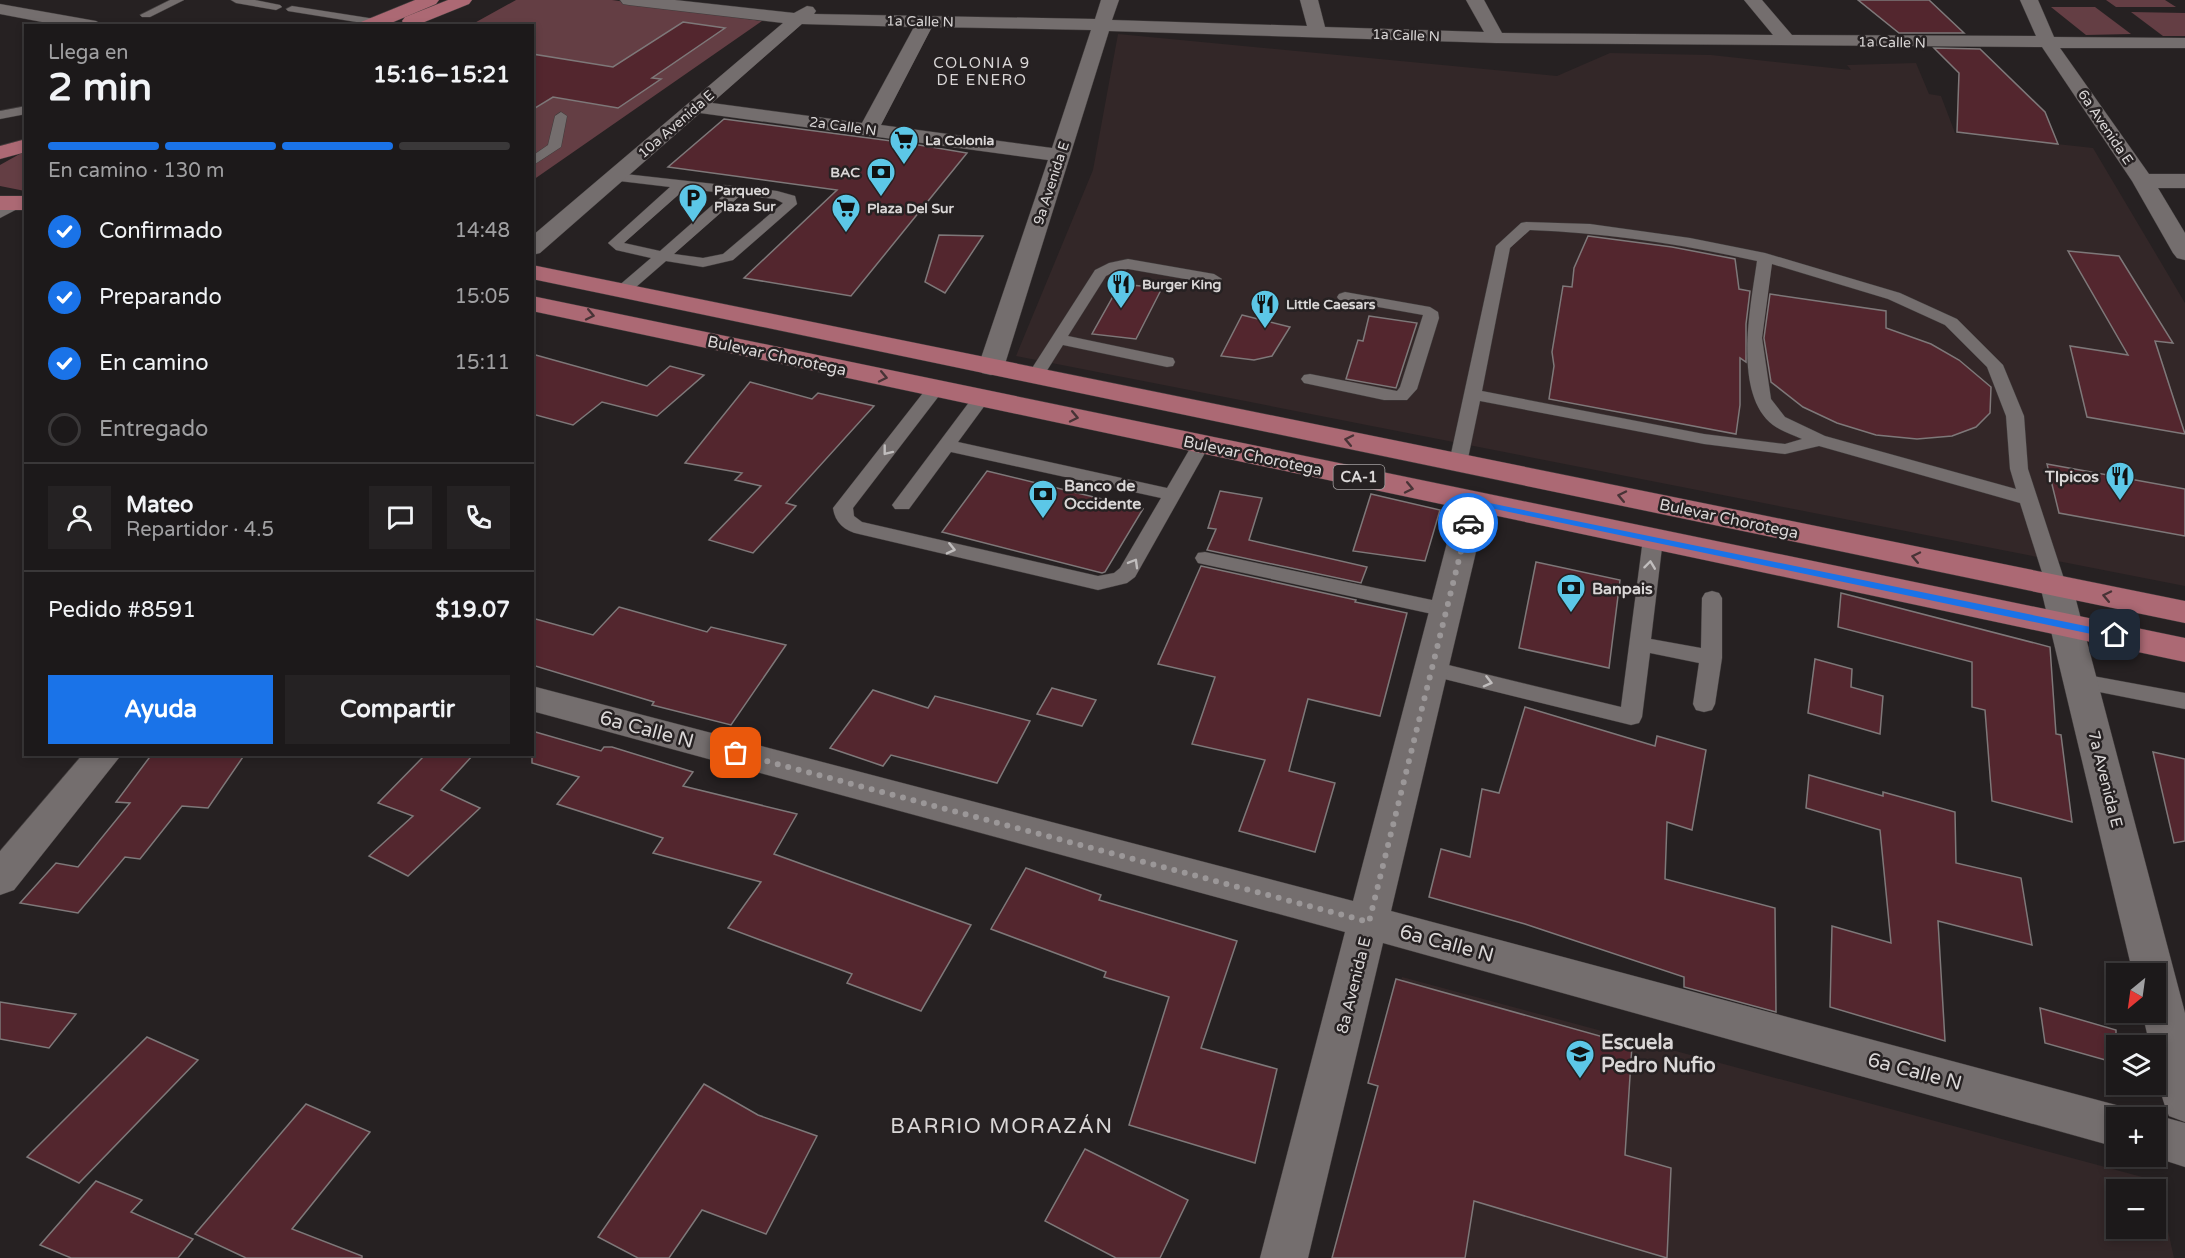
<!DOCTYPE html>
<html lang="es">
<head>
<meta charset="utf-8">
<style>
  :root { --surface:#1c191a; --page:#252223; --text:#f1f3f6; --muted:#a0a0a2; --line:#3a3839; --accent:#1a73e8 }
  body { margin:0; font-family:"Varela Round",sans-serif; background:var(--page); color:var(--text); height:100vh; display:flex; flex-direction:column; font-size:22px; white-space:nowrap }
  * { box-sizing:border-box; margin:0 }
  p { font-size:20px; color:var(--muted) }
  .icon { flex:none; width:33px; height:33px; fill:none; stroke:currentColor; stroke-width:2; stroke-linecap:round; stroke-linejoin:round }
  .map { position:relative; flex:1; overflow:hidden }
  .details { position:absolute; left:24px; top:24px; width:510px; height:732px; display:flex; flex-direction:column; background:var(--surface); border-radius:0px; box-shadow:0 3px 9px #0003,0 0 0 2px var(--line) }
  .details>* { flex:none }
  .needle { width:39px; rotate:209deg }
  .fabs { position:absolute; left:2106px; top:963px; display:grid; gap:12px }
  .fabs a { display:grid; place-items:center; width:60px; height:60px; border-radius:0px; background:var(--surface); box-shadow:0 3px 9px #0003,0 0 0 2px var(--line); font-size:30px }
  .pin { position:absolute; display:grid; place-items:center; width:51px; height:51px; color:#fff; margin:-26px; border-radius:12px; box-shadow:0 3px 9px #0006 }
  .courier { position:absolute; display:grid; place-items:center; width:60px; height:60px; margin:-30px; border:4px solid #1a73e8; border-radius:50%; background:#fff; color:#222; box-shadow:0 2px 8px #0007 }
  .headline em { font-style:normal; font-weight:700 }
  .headline div { display:flex; flex-direction:column-reverse }
  .headline { display:flex; align-items:center; justify-content:space-between; height:102px; padding:0 24px }
  h1 { font-size:39px; font-weight:700; line-height:45px }
  .bar { display:grid; grid-template-columns:repeat(4,1fr); gap:9px 6px; align-content:center; height:72px; padding:0 24px }
  .bar i { height:8px; border-radius:4px; background:var(--line) }
  .bar .selected { background:var(--accent) }
  .bar p { grid-column:span 4 }
  .line { display:flex; align-items:center; gap:15px; padding:0 24px; border-top:2px solid var(--line) }
  .line div { flex:1 }
  .round { display:grid; place-items:center; flex:none; width:63px; height:63px; border-radius:0px; background:var(--page) }
  ol { padding:0 24px; list-style:none }
  li { display:flex; align-items:center; gap:18px; height:66px }
  li p { margin-inline-start:auto }
  li .icon { padding:6px; border-radius:50%; background:var(--accent); color:#fff; stroke-width:4 }
  li:last-child { color:var(--muted) }
  li i { width:33px; height:33px; border:3px solid var(--line); border-radius:50% }
  .button { display:flex; gap:12px; margin-top:auto; padding:12px 24px }
  .button a { flex:1; height:69px; border-radius:0px; background:var(--accent); color:#fff; font-size:24px; font-weight:700; line-height:69px; text-align:center }
  .button a+a { background:var(--page); color:var(--text) }
  .map>svg:first-child { display:block }
</style>
</head>
<body>
<div class="map">
<svg width="2185" height="1258" viewBox="0 0 2185 1258">
  <rect width="100%" height="100%" fill="#262122"/>
  <g fill="#332728" fill-rule="evenodd">
    <path d="M1118 34 1557 76 1610 53 1711 55 1851 70 1847 65 1916 63 1929 94 1941 96 1955 133 2093 148 2185 303V586L1016 356 1093 170Z"/>
    <path d="M1402 977 2157 1181 2174 1258H1342ZM2116 1190H2156V1228H2116Z"/>
  </g>
  <g fill="#643e44">
    <path d="M516 0H612L762 21 533 180V110L553 97 618 108 660 79 533 54 532 26H469Z"/>
    <path d="M2106 0H2165L2176 7H2116Z"/>
    <path d="M2051 7H2095L2131 34 2086 35Z"/>
    <path d="M2131 12 2185 13V36H2163Z"/>
    <path d="M25 151V191L0 186V165Z"/>
  </g>
  <g fill="#53262e" stroke="#7e7879" stroke-width="1.5">
    <path d="M1858 0H1929L1964 33H1899Z"/>
    <path d="M683 22 725 28 652 78 661 79 618 108 553 97 532 110V54L613 67Z"/>
    <path d="M1934 48 1980 49 2045 112 2058 144 1957 132 1959 73Z"/>
    <path d="M724 119 907 143 967 153 851 296 744 278 837 190 668 167Z"/>
    <path d="M939 235 983 236 945 293 925 282Z"/>
    <path d="M1588 236 1672 247 1735 259 1739 289 1750 291 1746 324V362L1740 358V405L1736 434 1549 399 1554 366 1552 352 1563 286 1572 287 1574 268Z"/>
    <path d="M2068 251 2119 256 2173 343 2155 341 2185 434 2087 417 2070 346 2128 355Z"/>
    <path d="M1120 284 1162 288 1136 339 1092 334Z"/>
    <path d="M1770 294 1886 311V328L1931 344 1959 360 1991 387 1990 413 1976 427 1952 436 1917 439 1876 435 1837 423 1803 407 1771 382 1764 338Z"/>
    <path d="M1242 315 1290 327 1272 356 1254 360 1221 356Z"/>
    <path d="M1369 316 1417 323 1396 388 1346 379 1358 340 1363 341Z"/>
    <path d="M532 354 647 386 670 366 704 375 657 416 602 402 573 425 532 414Z"/>
    <path d="M750 382 812 399 818 393 874 406 786 503 796 506 753 553 709 540 761 486 735 480 742 473 685 463Z"/>
    <path d="M2047 464 2185 489V536L2059 513Z"/>
    <path d="M987 471 1143 509 1105 572 1102 573 942 532Z"/>
    <path d="M1220 491 1262 498 1249 540 1367 567 1361 583 1207 550 1216 529 1208 528Z"/>
    <path d="M1371 494 1440 510 1425 561 1353 551Z"/>
    <path d="M1536 562 1620 580 1609 668 1519 648Z"/>
    <path d="M1201 566 1356 600 1355 602 1407 613 1380 716 1308 699 1289 771 1335 783 1315 852 1239 831 1265 760 1192 744 1215 677 1158 664Z"/>
    <path d="M1841 593 2050 647 2056 734 2061 735 2072 822 1992 801 1985 710 1972 707V662L1838 627Z"/>
    <path d="M619 607 707 632 711 627 786 645 731 725 652 705 654 702 532 665V618L593 635Z"/>
    <path d="M1815 659 1852 669 1851 687 1883 696 1880 734 1808 713Z"/>
    <path d="M1052 688 1096 700 1082 726 1037 714Z"/>
    <path d="M873 690 928 708 935 696 1030 721 997 783 891 755 883 766 830 748Z"/>
    <path d="M1525 707 1655 746 1657 736 1706 750 1692 830 1667 822 1665 879 1775 908 1776 1012 1684 987V977L1525 924 1429 897 1441 849 1470 857 1482 789 1499 793Z"/>
    <path d="M532 731 601 751 604 747H612L693 772 683 786 797 814 774 854 971 925 921 1011 847 983 852 974 728 928 761 882 653 853 663 838 557 804 579 777 532 763Z"/>
    <path d="M2153 752 2185 759V841L2174 843Z"/>
    <path d="M152 754H245L208 808 182 806 140 859 125 857 78 913 20 903 56 863 78 867 130 803 116 802Z"/>
    <path d="M426 754H474L441 790 480 808 408 876 369 856 413 816 378 803Z"/>
    <path d="M1809 775 1883 796V792L1955 812 1956 863 2021 878 2032 945 1938 921 1945 1041 1830 1007 1832 926 1891 943 1880 830 1806 808Z"/>
    <path d="M1026 868 1101 895 1099 900 1237 941 1201 1048 1277 1069 1255 1163 1129 1125 1169 997 1104 977 1106 972 991 929Z"/>
    <path d="M1396 979 1632 1045 1625 1155 1671 1168 1667 1258 1474 1201 1465 1258H1332L1378 1086 1368 1083Z"/>
    <path d="M0 1002 76 1014 49 1048 0 1039Z"/>
    <path d="M2040 1008 2116 1030V1063L2045 1043Z"/>
    <path d="M147 1037 198 1060 79 1183 27 1157Z"/>
    <path d="M704 1084 758 1115 817 1136 766 1234 702 1210 669 1258H638L598 1237Z"/>
    <path d="M306 1104 370 1132 292 1229 362 1256V1258H246L195 1234Z"/>
    <path d="M1085 1149 1188 1200 1160 1258H1116L1045 1221Z"/>
    <path d="M96 1181 142 1200 131 1212 193 1239 178 1258H71L40 1245Z"/>
  </g>
  <g fill="none" stroke-linecap="round" stroke-linejoin="round">
    <g stroke="#403c3c" stroke-width="1">
      <g id="service">
        <path d="M170 0H184L150 17H142L140 15Z"/>
        <path d="M231 0H255L280 5 282 7 276 10 236 3Z"/>
        <path d="M292 6 375 19 381 22 375 25 288 11 286 9Z"/>
        <path d="M26 106V114L0 119V111Z"/>
        <path d="M561 112 567 116 561 147 532 166V156L548 145 555 116Z"/>
        <path d="M616 173 777 191 795 196 797 204 733 260 703 267 666 261 628 294H616L614 291 616 288 651 258 616 250 608 243 670 187 611 180 609 177ZM685 189 726 193 660 251 624 243ZM741 195 775 199 783 203 723 254 703 258 674 254Z"/>
        <path d="M18 199 25 203 23 206 0 218V208Z"/>
        <path d="M1526 222 1590 224 1690 238 1765 253 1900 293 1957 319 2003 365 2024 416 2028 469 2066 585 2063 590 2056 592 2049 590 2046 585 2020 503 1819 446 1785 454 1704 444 1480 401 1467 463 1464 467H1452L1449 463 1496 246 1521 223ZM1530 230C1608 233 1681 244 1757 261 1751 305 1732 393 1773 425 1781 431 1793 435 1802 439L1785 444 1704 434 1482 391 1510 248ZM1772 264 1888 299 1945 325 1987 367 2006 416 2010 469 2016 489 1825 436 1785 417 1771 399 1762 338Z"/>
        <path d="M1128 259 1214 274 1222 279 1214 284 1128 269 1118 270 1106 276 1068 336 1173 358 1175 362 1173 366 1167 367 1063 345 1041 380H1029L1027 376 1095 270 1109 263Z"/>
        <path d="M1345 292 1430 307 1438 312 1439 318 1417 389 1407 400H1384L1304 383 1301 379 1304 375 1310 374 1397 391 1400 387 1423 315 1339 300 1337 297 1339 294Z"/>
        <path d="M936 383 942 384 945 388 853 508 854 516 862 522 1098 576 1114 573 1120 568 1161 498 951 452 909 509H895L892 505 976 393H988L991 397 958 442 1167 488 1195 440H1207L1210 444 1135 577 1127 583 1098 590 859 534C845 531 835 523 833 508L930 384Z"/>
        <path d="M1653 533 1660 535 1663 539 1651 639 1701 648 1702 598 1705 593 1712 591 1719 593 1722 598V658L1715 704 1712 710 1704 712 1696 710 1693 704 1699 663 1650 653 1642 717 1639 723 1631 725 1424 674 1421 669 1424 664 1432 661 1621 707 1643 539 1646 535Z"/>
        <path d="M1205 552 1446 603 1453 605 1456 610 1453 615 1446 617 1198 563 1195 558 1198 553Z"/>
        <path d="M2082 674 2185 693V709L2074 687 2071 682 2074 677Z"/>
      </g>
    </g>
    <g stroke="#403c3c" stroke-width="1">
      <g id="minor">
        <path d="M620 0H675L794 13 807 6 813 7 816 11 814 14 1095 19 1101 0H1119L1112 20 1307 26 1300 0H1318L1325 27 1484 32 1466 0H1484L1502 33 1773 35 1744 0H1762L1792 35 2036 36 2020 0H2038L2054 37 2185 38V48H2060L2149 174H2185V188H2158L2185 233V260L2177 258 2173 253 2132 181 2042 47 1496 43 1109 31 1004 367 1000 373 991 375 982 373 978 367 1048 160 700 113 540 253 532 255V236L783 23 629 5 623 4ZM802 24 914 27 862 123 712 103ZM932 27 1091 30 1052 148 881 125Z"/>
        <path d="M0 4 96 21 105 26H63L0 14Z"/>
        <path d="M1473 492 1484 495 1488 501 1391 911 2116 1105 2132 1111 2135 1118H2116V1147L1383 943 1308 1258H1260L1345 932 532 711V686L1353 901 1458 501 1462 495Z"/>
        <path d="M2056 574 2067 578 2072 585 2185 1013V1122L2169 1116C2159 1093 2156 1071 2156 1046H2150L2142 1012H2156V974H2133L2040 585 2045 578Z"/>
        <path d="M83 754H122L14 890 0 895V851Z"/>
        <path d="M2156 1115 2185 1123V1167L2151 1156H2156V1118H2151Z"/>
      </g>
    </g>
    <g stroke="#403c3c" stroke-width="1">
      <g id="trunk">
        <path d="M415 0H439L436 4 384 26H358L361 22Z"/>
        <path d="M448 0H472L469 4 417 25H405L402 21 405 17Z"/>
        <path d="M26 139V152L0 159V146Z"/>
        <rect x="0" y="196" width="26" height="14"/>
        <path d="M532 265 2185 601V623L532 279Z"/>
        <path d="M532 296 2185 638V662L532 311Z"/>
      </g>
    </g>
    <use href="#service" fill="#746e6e" fill-rule="evenodd"/>
    <use href="#minor" fill="#746e6e" fill-rule="evenodd"/>
    <use href="#trunk" fill="#ac6974" fill-rule="evenodd"/>
  </g>
  <defs><path id="oneway-chevron" d="M-2-3.5L2.5 0L-2 3.5" fill="none" stroke-width="1.6" stroke-linecap="round" stroke-linejoin="round" transform="scale(1.5)"/></defs>
  <g stroke="#483336">
    <use href="#oneway-chevron" transform="translate(590 315) rotate(12)"/>
    <use href="#oneway-chevron" transform="translate(883 377) rotate(12)"/>
    <use href="#oneway-chevron" transform="translate(1074 417) rotate(12)"/>
    <use href="#oneway-chevron" transform="translate(1349 440) rotate(-168)"/>
    <use href="#oneway-chevron" transform="translate(1409 488) rotate(12)"/>
    <use href="#oneway-chevron" transform="translate(1622 496) rotate(-168)"/>
    <use href="#oneway-chevron" transform="translate(1916 557) rotate(-168)"/>
    <use href="#oneway-chevron" transform="translate(2107 596) rotate(-168)"/>
  </g>
  <g stroke="#c0bdbd">
    <use href="#oneway-chevron" transform="translate(887 451) rotate(128)"/>
    <use href="#oneway-chevron" transform="translate(951 549) rotate(13)"/>
    <use href="#oneway-chevron" transform="translate(1134 563) rotate(-60)"/>
    <use href="#oneway-chevron" transform="translate(1650 565) rotate(-83)"/>
    <use href="#oneway-chevron" transform="translate(1488 682) rotate(14)"/>
  </g>
  <path fill="#1a73e8" d="M1470 499 2115 632 2120 635 2115 639 1476 505 1472 523 1468 526 1463 523Z"/>
  <g fill="none" stroke-linecap="round" stroke-linejoin="round">
    <path stroke="#9b9798" stroke-width="6" stroke-dasharray="0 10.8" d="M736 753 1369 922 1468 523"/>
  </g>
  <defs>
    <g id="supermarket-pin" transform="scale(1.5)"><path d="M0 17L-7.5 6A9.5 9.5 0 1 1 7.5 6Z" fill="#5cc7e7" stroke="#262122"/><path d="M-6-5.5h2.5l.6 2H6L4.5 2H-2.5L-4.4-4H-6ZM-1.5 3.2a1.3 1.3 0 1 0 .1 0ZM3 3.2a1.3 1.3 0 1 0 .1 0Z" fill="#111"/></g>
    <g id="bank-pin" transform="scale(1.5)"><path d="M0 17L-7.5 6A9.5 9.5 0 1 1 7.5 6Z" fill="#5cc7e7" stroke="#262122"/><path d="M-6-4H6V4H-6ZM0-2.3a2.3 2.3 0 1 0 0 4.6a2.3 2.3 0 1 0 0-4.6Z" fill="#111"/></g>
    <g id="parking-pin" transform="scale(1.5)"><path d="M0 17L-7.5 6A9.5 9.5 0 1 1 7.5 6Z" fill="#5cc7e7" stroke="#262122"/><path d="M-3.5-5.5H1a3.5 3.5 0 0 1 0 7H-1V5.5H-3.5ZM-1-3.4V-.6H.8a1.4 1.4 0 0 0 0-2.8Z" fill="#111"/></g>
    <g id="restaurant-pin" transform="scale(1.5)"><path d="M0 17L-7.5 6A9.5 9.5 0 1 1 7.5 6Z" fill="#5cc7e7" stroke="#262122"/><path d="M-5-6h1v4h1v-4h1v4h1v-4h1v5L-1.5 .5V6h-2V.5L-5-1ZM5-6V6H3V1.5H1.5Q1.5-4 5-6Z" fill="#111"/></g>
    <g id="school-pin" transform="scale(1.5)"><path d="M0 17L-7.5 6A9.5 9.5 0 1 1 7.5 6Z" fill="#5cc7e7" stroke="#262122"/><path d="M0-5L7-2L0 1L-7-2ZM-4 1L0 2.5L4 1V4Q0 6-4 4Z" fill="#111"/></g>
  </defs>
  <g fill-rule="evenodd">
    <use href="#supermarket-pin" x="904" y="140"/>
    <use href="#bank-pin" x="881" y="172"/>
    <use href="#parking-pin" x="693" y="198"/>
    <use href="#supermarket-pin" x="846" y="208"/>
    <use href="#restaurant-pin" x="1121" y="284"/>
    <use href="#restaurant-pin" x="1265" y="304"/>
    <use href="#restaurant-pin" x="2120" y="476"/>
    <use href="#bank-pin" x="1043" y="494"/>
    <use href="#bank-pin" x="1571" y="588"/>
    <use href="#school-pin" x="1580" y="1054"/>
  </g>
  <g text-anchor="middle" stroke-width="5" stroke-linejoin="round" paint-order="stroke">
    <g font-size="14" fill="#dad7d7" stroke="#262122">
      <text transform="translate(920 21) rotate(1)" y="5">1a Calle N</text>
      <text transform="translate(1406 35) rotate(2)" y="5">1a Calle N</text>
      <text transform="translate(1892 42) rotate(1)" y="5">1a Calle N</text>
      <text transform="translate(676 124) rotate(-41)" y="5">10a Avenida E</text>
      <text transform="translate(843 126) rotate(8)" y="5">2a Calle N</text>
      <text transform="translate(2106 127) rotate(56)" y="5">6a Avenida E</text>
      <text transform="translate(1051 183) rotate(-72)" y="5">9a Avenida E</text>
    </g>
    <g font-size="14" font-weight="bold" fill="#dad7d7" stroke="#262122" text-anchor="start">
      <text x="925" y="145">La Colonia</text>
      <text x="860" y="177" text-anchor="end">BAC</text>
      <text x="714" y="195">Parqueo<tspan x="714" dy="16">Plaza Sur</tspan></text>
      <text x="867" y="213">Plaza Del Sur</text>
      <text x="1142" y="289">Burger King</text>
      <text x="1286" y="309">Little Caesars</text>
    </g>
    <g font-size="15" letter-spacing="1.5" fill="#dad7d7" stroke="#262122">
      <text x="982" y="68">COLONIA 9<tspan x="982" dy="17">DE ENERO</tspan></text>
    </g>
    <rect fill="#262122" stroke="#a4a0a1" stroke-width="1.5" x="1333.5" y="465" width="51" height="24" rx="4.5"/>
    <g font-size="15" font-weight="bold" fill="#dad7d7">
      <text x="1359" y="482">CA-1</text>
    </g>
    <g font-size="16" fill="#dad7d7" stroke="#262122">
      <text transform="translate(777 355) rotate(12)" y="6">Bulevar Chorotega</text>
      <text transform="translate(1253 455) rotate(12)" y="6">Bulevar Chorotega</text>
      <text transform="translate(1729 518) rotate(12)" y="6">Bulevar Chorotega</text>
      <text transform="translate(2106 779) rotate(76)" y="6">7a Avenida E</text>
      <text transform="translate(1353 985) rotate(-76)" y="6">8a Avenida E</text>
    </g>
    <g font-size="16" font-weight="bold" fill="#dad7d7" stroke="#262122" text-anchor="start">
      <text x="2099" y="482" text-anchor="end">TIpicos</text>
      <text x="1064" y="491">Banco de<tspan x="1064" dy="18">Occidente</tspan></text>
      <text x="1592" y="594">Banpais</text>
    </g>
    <g font-size="20" fill="#dad7d7" stroke="#262122">
      <text transform="translate(647 729) rotate(15)" y="7">6a Calle N</text>
      <text transform="translate(1447 943) rotate(15)" y="7">6a Calle N</text>
      <text transform="translate(1915 1071) rotate(15)" y="7">6a Calle N</text>
    </g>
    <g font-size="20" font-weight="bold" fill="#dad7d7" stroke="#262122" text-anchor="start">
      <text x="1601" y="1049">Escuela<tspan x="1601" dy="23">Pedro Nufio</tspan></text>
    </g>
    <g font-size="21" letter-spacing="1.5" fill="#dad7d7" stroke="#262122">
      <text x="1002" y="1133">BARRIO MORAZÁN</text>
    </g>
  </g>
</svg>
<div class="fabs">
<a><svg class="needle" viewBox="-14 -14 28 28"><path d="M0-13l5 13h-10z" fill="#e53935"/><path d="M0 13l5-13h-10z" fill="#a0a0a2"/></svg></a>
<a><svg class="icon" aria-label="layers" viewBox="0 0 24 24"><path d="M12 4l9 5-9 5-9-5zM3 14l9 5 9-5"/></svg></a>
<a>+</a>
<a>−</a>
</div>
<div class="pin" style="left:736px;top:753px;background:#ea580c"><svg class="icon" aria-label="bag" viewBox="0 0 24 24"><path d="M5 8h14l-1 12H6zM9 8a3 3 0 0 1 6 0"/></svg></div>
<div class="pin" style="left:2115px;top:635px;background:#1f2937"><svg class="icon" aria-label="home" viewBox="0 0 24 24"><path d="M3 11l9-7 9 7M6 9v11h12V9"/></svg></div>
<div class="courier" style="left:1468px;top:523px"><svg class="icon" aria-label="car" viewBox="0 0 24 24"><path d="M5 17H2v-5l4-1 3-4h7l3 4 3 1v5h-3M9 17h6M6 11h13"/><circle cx="7" cy="17" r="2"/><circle cx="17" cy="17" r="2"/></svg></div>
<section class="details">
<div class="headline"><div><h1>2 min</h1><p>Llega en</p></div><em>15:16–15:21</em></div>
<div class="bar"><i class="selected"></i><i class="selected"></i><i class="selected"></i><i></i><p>En camino · 130 m</p></div>
<ol>
<li><svg class="icon" aria-label="check" viewBox="0 0 24 24"><path d="M5 12l5 5 9-10"/></svg>Confirmado<p>14:48</p></li>
<li><svg class="icon" aria-label="check" viewBox="0 0 24 24"><path d="M5 12l5 5 9-10"/></svg>Preparando<p>15:05</p></li>
<li><svg class="icon" aria-label="check" viewBox="0 0 24 24"><path d="M5 12l5 5 9-10"/></svg>En camino<p>15:11</p></li>
<li><i></i>Entregado</li>
</ol>
<div class="line" style="height:108px"><a class="round"><svg class="icon" aria-label="person" viewBox="0 0 24 24"><circle cx="12" cy="8" r="4"/><path d="M4 21q1-7 8-7t8 7"/></svg></a><div><b>Mateo</b><p>Repartidor · 4.5</p></div><a class="round"><svg class="icon" aria-label="chat" viewBox="0 0 24 24"><path d="M4 5h16v11H9l-5 4z"/></svg></a><a class="round"><svg class="icon" aria-label="phone" viewBox="0 0 24 24"><path d="M5 4h4l2 5-3 2q2 4 5 5l2-3 5 2v4C11 20 4 13 5 4z"/></svg></a></div>
<div class="line" style="height:78px"><div>Pedido #8591</div><b>$19.07</b></div>
<div class="button"><a>Ayuda</a><a>Compartir</a></div>
</section>
</div>
</body>
</html>
